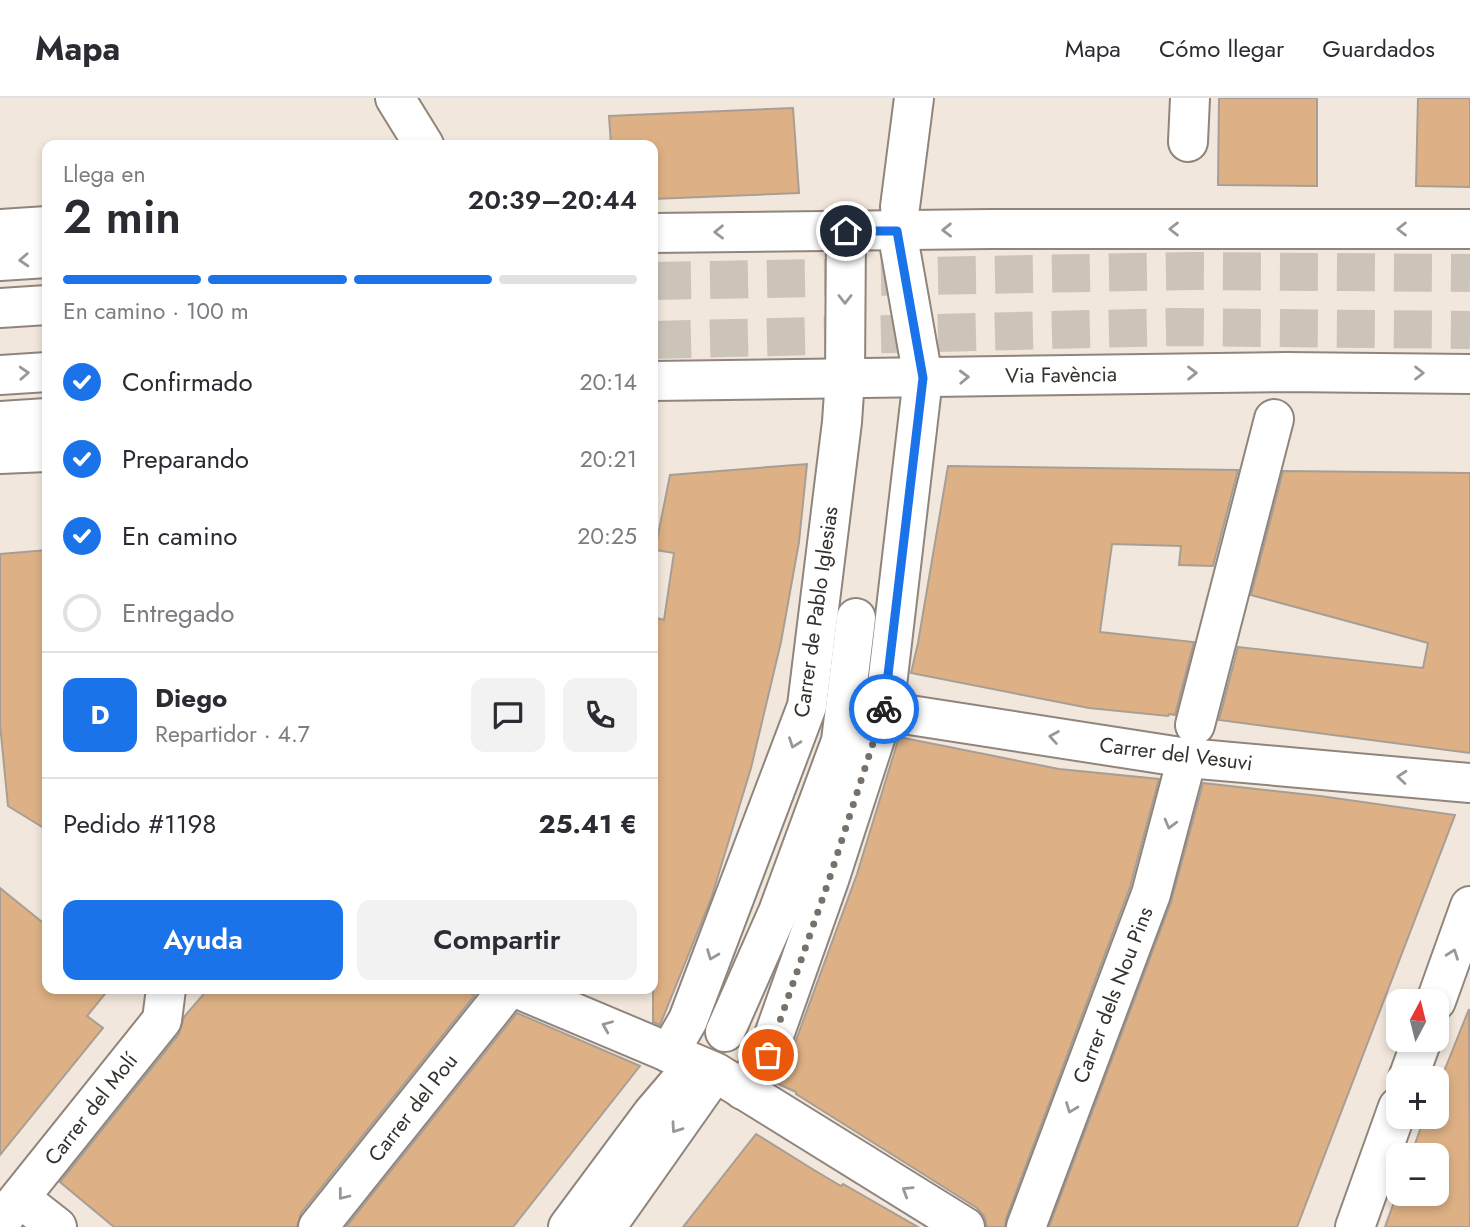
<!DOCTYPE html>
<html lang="es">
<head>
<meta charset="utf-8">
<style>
  :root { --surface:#fff; --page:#f2f2f3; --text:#2b2b33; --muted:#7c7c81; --line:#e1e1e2; --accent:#1a73e8 }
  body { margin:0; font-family:Jost,sans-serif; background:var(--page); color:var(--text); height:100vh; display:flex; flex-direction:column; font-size:26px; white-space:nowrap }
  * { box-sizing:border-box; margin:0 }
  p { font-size:23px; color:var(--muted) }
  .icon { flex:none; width:38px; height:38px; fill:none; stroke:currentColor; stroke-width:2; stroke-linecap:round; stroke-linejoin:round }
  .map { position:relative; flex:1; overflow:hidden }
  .sheet { position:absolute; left:42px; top:42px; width:616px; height:854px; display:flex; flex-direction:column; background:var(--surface); border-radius:14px; box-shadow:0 4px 10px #0003 }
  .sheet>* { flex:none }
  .needle { width:46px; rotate:7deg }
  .tools { position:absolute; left:1386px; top:891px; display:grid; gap:14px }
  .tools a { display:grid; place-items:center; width:63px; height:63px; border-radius:14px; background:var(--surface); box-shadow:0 4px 10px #0003; font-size:35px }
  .pin { position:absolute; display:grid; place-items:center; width:60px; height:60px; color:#fff; margin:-30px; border:4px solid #fff; border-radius:50%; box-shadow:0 2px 7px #0007 }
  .courier { position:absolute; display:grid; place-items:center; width:70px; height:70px; margin:-35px; border:5px solid #1a73e8; border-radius:50%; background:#fff; color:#222; box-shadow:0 2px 9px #0007 }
  .summary em { font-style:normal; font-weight:600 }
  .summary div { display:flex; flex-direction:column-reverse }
  .summary { display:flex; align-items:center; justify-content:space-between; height:119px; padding:0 21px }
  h1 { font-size:46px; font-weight:600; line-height:52px }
  .bar { display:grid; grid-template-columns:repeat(4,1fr); gap:10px 7px; align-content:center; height:84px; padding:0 21px }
  .bar i { height:9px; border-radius:5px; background:var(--line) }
  .bar .active { background:var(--accent) }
  .bar p { grid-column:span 4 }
  .line { display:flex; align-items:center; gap:18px; padding:0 21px; border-top:2px solid var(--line) }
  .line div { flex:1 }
  .round { display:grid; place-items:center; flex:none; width:74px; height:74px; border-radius:14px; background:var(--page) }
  ol { padding:0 21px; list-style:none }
  li { display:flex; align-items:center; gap:21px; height:77px }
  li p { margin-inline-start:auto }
  li .icon { padding:7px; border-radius:50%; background:var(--accent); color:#fff; stroke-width:4 }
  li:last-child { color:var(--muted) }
  li i { width:38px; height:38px; border:4px solid var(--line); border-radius:50% }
  .primary-button { display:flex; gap:14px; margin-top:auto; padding:14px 21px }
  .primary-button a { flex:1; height:80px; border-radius:14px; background:var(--accent); color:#fff; font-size:28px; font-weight:600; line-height:80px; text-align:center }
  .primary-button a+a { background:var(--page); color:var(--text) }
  header { display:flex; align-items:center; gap:42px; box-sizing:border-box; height:98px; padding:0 35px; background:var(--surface); border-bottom:2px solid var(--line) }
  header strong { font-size:33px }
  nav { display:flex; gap:38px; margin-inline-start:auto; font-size:24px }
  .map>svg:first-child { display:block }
</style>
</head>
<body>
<header>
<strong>Mapa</strong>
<nav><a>Mapa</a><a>Cómo llegar</a><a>Guardados</a></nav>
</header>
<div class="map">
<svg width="1470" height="1129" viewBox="0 0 1470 1129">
  <rect width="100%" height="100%" fill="#f2e7dc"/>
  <g fill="#ddb185" stroke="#a89e94" stroke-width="2">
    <path d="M1219 0H1317V88L1218 87Z"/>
    <path d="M1418 0H1470V89L1416 88Z"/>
    <path d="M793 10 799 95 653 101V47H611L609 18Z"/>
    <path d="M807 366 799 444 781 544 751 670 711 801 660 927 653 924V519L664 522 674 455 655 452 670 377Z"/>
    <path d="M948 368 1238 372 1213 468 1179 467 1181 448 1112 446 1100 534 1194 544 1175 617 1169 616 1168 618 1089 610 911 575 918 545Z"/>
    <path d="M1283 373 1470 375V655L1219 622 1238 549 1423 570 1428 545 1251 497Z"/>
    <path d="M47 452V732L8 708 0 626V456Z"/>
    <path d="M899 639 1059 671 1159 681 1130 789 1006 1121 1005 1129H987L984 1118 977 1110 796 996V994L776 985 788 964 857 776Z"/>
    <path d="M1203 685 1320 698 1455 717 1297 1129H1049L1171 804Z"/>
    <path d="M0 790 47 828V891H109L87 918 103 930 0 1057Z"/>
    <path d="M208 891H459L475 897 301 1115 297 1129H114L60 1084 179 936 184 919Z"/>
    <path d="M1469 911 1470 1129H1385L1398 1093V1096H1437V1057H1411L1425 1018H1437V991Z"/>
    <path d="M517 915 640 968 513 1129H346Z"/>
    <path d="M756 1036 814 1072 841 1088 843 1086 918 1129H683Z"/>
  </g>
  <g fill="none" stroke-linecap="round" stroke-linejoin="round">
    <g stroke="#ccc3b9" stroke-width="38" stroke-dasharray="38 19" stroke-linecap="butt">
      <path d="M653 183 1192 173 1470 175"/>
      <path d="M653 242 1174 229 1470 232"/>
    </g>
    <g stroke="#8f857c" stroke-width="42">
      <g id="minor">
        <path d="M395 0 424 47"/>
        <path d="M1188 44 1190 0"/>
        <path d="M900 109 914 0"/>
        <path d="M0 131 47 128"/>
        <path d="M653 135 991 131H1470"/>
        <path d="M653 283 1286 274 1470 276"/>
        <path d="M0 356 47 354"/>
        <path d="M884 613 1187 660 1470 685"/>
        <path d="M1195 627 1274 321"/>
        <path d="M518 891 715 974 965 1129"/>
        <path d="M1436 903 1470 808"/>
        <path d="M725 934 778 814 841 643 856 520"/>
        <path d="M669 955 688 922 807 608 842 324 845 280 846 133"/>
        <path d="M1408 980 1422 942"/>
        <path d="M743 992 767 957 829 782 884 613 923 280 897 133"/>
        <path d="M20 1100 57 1129"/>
        <path d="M0 1124 162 922 166 891"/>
        <path d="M318 1129 508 891"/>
        <path d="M568 1129 652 1016 687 975"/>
        <path d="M606 1129 704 990"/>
        <path d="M1026 1129 1151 796 1187 660"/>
        <path d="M1355 1129 1398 1009"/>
      </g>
    </g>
    <g stroke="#8f857c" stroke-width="42">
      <g id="highway">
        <path d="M0 163 47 160"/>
        <path d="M0 210 47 207"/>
        <path d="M0 277 47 274"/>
        <path d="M0 323 47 320"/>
      </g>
    </g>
    <use href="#minor" stroke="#fff" stroke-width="38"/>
    <use href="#highway" stroke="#fff" stroke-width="38"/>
  </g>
  <defs><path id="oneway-chevron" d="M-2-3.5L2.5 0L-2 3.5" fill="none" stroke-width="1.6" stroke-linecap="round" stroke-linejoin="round" transform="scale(1.75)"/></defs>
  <g stroke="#9a9896">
    <use href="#oneway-chevron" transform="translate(1174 131) rotate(180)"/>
    <use href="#oneway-chevron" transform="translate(1402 131) rotate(180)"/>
    <use href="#oneway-chevron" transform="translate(947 132) rotate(179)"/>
    <use href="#oneway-chevron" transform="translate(719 134) rotate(179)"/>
    <use href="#oneway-chevron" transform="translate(24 162) rotate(177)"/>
    <use href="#oneway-chevron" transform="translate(845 201) rotate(90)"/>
    <use href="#oneway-chevron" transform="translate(24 275) rotate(-3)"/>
    <use href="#oneway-chevron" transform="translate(1192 275) rotate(-1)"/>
    <use href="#oneway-chevron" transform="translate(1419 275)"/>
    <use href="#oneway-chevron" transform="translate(964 279) rotate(-2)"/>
    <use href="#oneway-chevron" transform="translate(1054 639) rotate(-171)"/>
    <use href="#oneway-chevron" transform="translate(794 645) rotate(110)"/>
    <use href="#oneway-chevron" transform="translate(1402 679) rotate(-175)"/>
    <use href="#oneway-chevron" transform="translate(1170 726) rotate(105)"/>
    <use href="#oneway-chevron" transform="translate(1453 856) rotate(-70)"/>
    <use href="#oneway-chevron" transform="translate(712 857) rotate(111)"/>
    <use href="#oneway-chevron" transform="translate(607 928) rotate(-157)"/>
    <use href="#oneway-chevron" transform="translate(1071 1010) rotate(111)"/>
    <use href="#oneway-chevron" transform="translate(676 1030) rotate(125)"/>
    <use href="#oneway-chevron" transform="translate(907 1093) rotate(-148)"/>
    <use href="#oneway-chevron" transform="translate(343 1097) rotate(128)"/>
  </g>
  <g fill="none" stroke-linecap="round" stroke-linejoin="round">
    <path stroke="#77716a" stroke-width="7" stroke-dasharray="0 12.6" d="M768 957 829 782 884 611"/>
    <path stroke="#1a73e8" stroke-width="9" d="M846 133H897L923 280 884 611"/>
  </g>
  <g text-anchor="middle" stroke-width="6" stroke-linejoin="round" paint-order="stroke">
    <g font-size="21" fill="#35312d" stroke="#fff">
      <text transform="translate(1061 277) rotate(-1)" y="7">Via Favència</text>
      <text transform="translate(816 514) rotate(-82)" y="7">Carrer de Pablo Iglesias</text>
      <text transform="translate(1176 656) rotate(7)" y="7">Carrer del Vesuvi</text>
      <text transform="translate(1113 897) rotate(-69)" y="7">Carrer dels Nou Pins</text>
      <text transform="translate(413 1010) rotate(-52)" y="7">Carrer del Pou</text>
      <text transform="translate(91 1011) rotate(-52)" y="7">Carrer del Molí</text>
    </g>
  </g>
</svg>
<div class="tools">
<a><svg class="needle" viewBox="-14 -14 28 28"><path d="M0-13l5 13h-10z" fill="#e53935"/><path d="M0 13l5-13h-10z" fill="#7c7c81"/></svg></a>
<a>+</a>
<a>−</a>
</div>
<div class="pin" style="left:768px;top:957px;background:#ea580c"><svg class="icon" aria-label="bag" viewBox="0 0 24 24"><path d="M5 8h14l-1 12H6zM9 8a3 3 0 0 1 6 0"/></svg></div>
<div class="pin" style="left:846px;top:133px;background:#1f2937"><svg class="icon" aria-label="home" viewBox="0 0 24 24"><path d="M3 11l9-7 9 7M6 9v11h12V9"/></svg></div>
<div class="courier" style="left:884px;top:611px"><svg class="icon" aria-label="bike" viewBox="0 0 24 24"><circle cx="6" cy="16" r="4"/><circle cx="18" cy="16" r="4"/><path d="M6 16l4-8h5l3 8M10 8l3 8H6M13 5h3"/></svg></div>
<section class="sheet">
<div class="summary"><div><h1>2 min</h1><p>Llega en</p></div><em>20:39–20:44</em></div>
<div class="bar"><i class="active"></i><i class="active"></i><i class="active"></i><i></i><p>En camino · 100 m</p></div>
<ol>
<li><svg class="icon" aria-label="check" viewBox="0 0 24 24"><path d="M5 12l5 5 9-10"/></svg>Confirmado<p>20:14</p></li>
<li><svg class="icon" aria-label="check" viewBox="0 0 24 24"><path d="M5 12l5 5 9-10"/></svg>Preparando<p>20:21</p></li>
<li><svg class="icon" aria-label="check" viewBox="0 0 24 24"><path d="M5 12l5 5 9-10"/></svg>En camino<p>20:25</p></li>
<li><i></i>Entregado</li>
</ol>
<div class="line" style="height:126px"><b class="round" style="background:var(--accent);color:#fff">D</b><div><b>Diego</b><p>Repartidor · 4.7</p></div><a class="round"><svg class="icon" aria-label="chat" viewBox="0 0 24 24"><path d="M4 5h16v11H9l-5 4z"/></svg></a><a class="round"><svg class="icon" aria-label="phone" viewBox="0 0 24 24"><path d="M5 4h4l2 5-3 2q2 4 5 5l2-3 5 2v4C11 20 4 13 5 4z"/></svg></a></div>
<div class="line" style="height:91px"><div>Pedido #1198</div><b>25.41 €</b></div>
<div class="primary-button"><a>Ayuda</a><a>Compartir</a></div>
</section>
</div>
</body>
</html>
